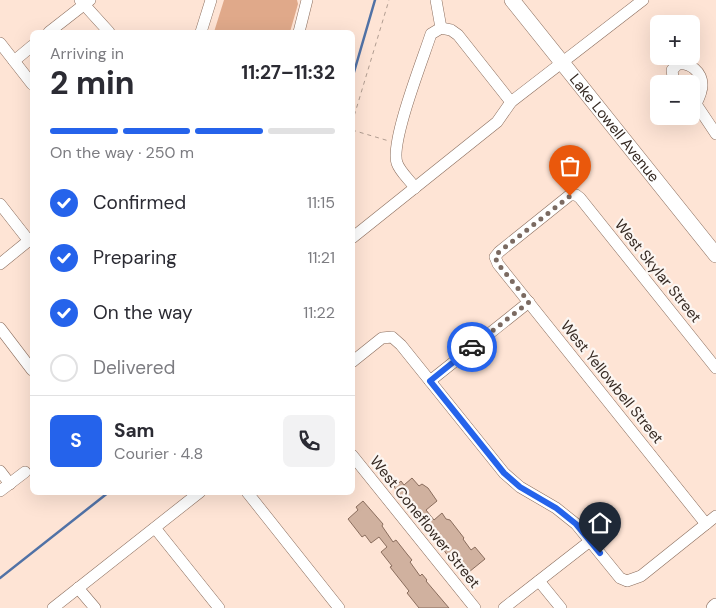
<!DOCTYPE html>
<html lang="en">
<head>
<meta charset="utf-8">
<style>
  :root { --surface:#fff; --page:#f2f2f3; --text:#2b2b33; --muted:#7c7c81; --line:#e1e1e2; --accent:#2563eb }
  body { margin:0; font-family:"DM Sans",sans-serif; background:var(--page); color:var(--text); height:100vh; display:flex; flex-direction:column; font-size:19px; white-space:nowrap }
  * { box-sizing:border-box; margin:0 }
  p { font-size:16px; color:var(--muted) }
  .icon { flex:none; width:28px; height:28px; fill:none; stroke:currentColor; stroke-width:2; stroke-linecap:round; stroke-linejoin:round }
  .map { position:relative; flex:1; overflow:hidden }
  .side { position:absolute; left:30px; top:30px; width:325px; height:465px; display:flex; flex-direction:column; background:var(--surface); border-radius:8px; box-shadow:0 5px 20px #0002 }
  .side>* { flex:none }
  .tools { position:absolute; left:650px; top:15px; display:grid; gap:10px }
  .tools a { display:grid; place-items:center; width:50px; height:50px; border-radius:8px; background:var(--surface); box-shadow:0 5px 20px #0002; font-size:25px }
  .pin { position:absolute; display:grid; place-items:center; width:42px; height:42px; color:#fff; margin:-51px -21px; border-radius:50% 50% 50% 0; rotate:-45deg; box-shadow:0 0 5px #0007 }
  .pin .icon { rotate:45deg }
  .courier { position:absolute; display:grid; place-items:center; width:50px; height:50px; margin:-25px; border:4px solid #2563eb; border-radius:50%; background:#fff; color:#222; box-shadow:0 1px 6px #0007 }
  .overview em { font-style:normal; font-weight:700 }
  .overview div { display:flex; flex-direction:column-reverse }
  .overview { display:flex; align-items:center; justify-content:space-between; height:85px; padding:0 20px }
  h1 { font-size:32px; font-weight:700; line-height:38px }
  .bar { display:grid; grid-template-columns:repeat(4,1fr); gap:8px 5px; align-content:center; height:60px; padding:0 20px }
  .bar i { height:6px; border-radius:4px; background:var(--line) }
  .bar .on { background:var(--accent) }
  .bar p { grid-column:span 4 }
  .line { display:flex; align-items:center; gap:12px; padding:0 20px; border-top:1px solid var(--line) }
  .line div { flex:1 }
  .round { display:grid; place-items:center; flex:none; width:52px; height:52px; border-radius:8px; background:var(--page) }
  ol { padding:0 20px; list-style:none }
  li { display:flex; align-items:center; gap:15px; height:55px }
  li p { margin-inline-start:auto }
  li .icon { padding:5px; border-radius:50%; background:var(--accent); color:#fff; stroke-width:4 }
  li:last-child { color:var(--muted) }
  li i { width:28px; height:28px; border:2px solid var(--line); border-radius:50% }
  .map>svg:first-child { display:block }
</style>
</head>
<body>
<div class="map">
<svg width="716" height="608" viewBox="0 0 716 608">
  <rect width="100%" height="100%" fill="#fee4d5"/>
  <path fill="#e0a98a" d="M224 0H297L298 4 290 32H214Z"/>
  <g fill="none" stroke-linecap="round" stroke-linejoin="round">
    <g stroke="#5172a6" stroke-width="2.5">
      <path d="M352 79 375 0"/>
      <path d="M0 578 109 492"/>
    </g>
  </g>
  <g fill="#d0b19f" stroke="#8a6d5d">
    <path d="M412 478 419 486 422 484 428 488 437 501 426 510 434 520 442 513 446 519 450 520 464 538 463 539 471 550 475 547 485 559 464 576 450 554 448 556 443 549 447 546 438 536 435 538 430 532 431 531 425 522 426 521 416 509 413 511 394 487 401 481 404 485Z"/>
    <path d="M363 501 383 524 382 526 393 542 396 540 407 554 412 560 410 562 420 576 422 574 427 580 426 581 449 608H419L407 593 409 591 390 567 392 566 381 552 387 547 379 537 371 543 365 535 362 537 348 519 358 510 356 507Z"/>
  </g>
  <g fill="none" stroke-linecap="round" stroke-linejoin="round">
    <g stroke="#8a6d5d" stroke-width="12">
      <g id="minor">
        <path d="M80 0 109 32"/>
        <path d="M436 0 441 28"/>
        <path d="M49 32 90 0"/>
        <path d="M201 32 211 0"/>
        <path d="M299 32 307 0"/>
        <path d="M0 43 32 84"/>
        <path d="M14 61 32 46"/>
        <path d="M674 84 672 70 678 64C690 62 702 72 702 85 702 91 699 98 696 104"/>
        <path d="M691 102 696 104 716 134"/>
        <path d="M415 188C410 180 400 172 397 163 390 142 423 59 431 34L441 28 451 30 458 35 511 102"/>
        <path d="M0 204 29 241"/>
        <path d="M352 238 497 122 511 102 643 0"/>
        <path d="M0 264 32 238"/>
        <path d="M0 328 32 370"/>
        <path d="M352 362 382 338 392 337 401 345 504 473 520 487 556 508 576 524 620 578 627 581 641 576 716 516"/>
        <path d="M430 381 529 302"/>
        <path d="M352 455 475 608"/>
        <path d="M0 471 10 484"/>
        <path d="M0 491 25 472"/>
        <path d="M247 492 339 608"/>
        <path d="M706 524 498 264 495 257 499 252 570 195H576L580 198 716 368"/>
        <path d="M155 528 219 608"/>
        <path d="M539 581 561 608"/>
        <path d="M78 588 95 608"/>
        <path d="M53 608 200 492"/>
        <path d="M504 608 590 541"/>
      </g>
    </g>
    <g stroke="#8a6d5d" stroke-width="16">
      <g id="major">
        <path id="s1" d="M512 0 716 255"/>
        <path d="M714 608 716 606"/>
      </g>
    </g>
    <g stroke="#b19d91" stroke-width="1" stroke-dasharray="4 4" stroke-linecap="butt">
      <path d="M352 123 389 0"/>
      <path d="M352 130 389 141"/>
    </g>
    <use href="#minor" stroke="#fff" stroke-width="11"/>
    <use href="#major" stroke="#fff" stroke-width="15"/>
  </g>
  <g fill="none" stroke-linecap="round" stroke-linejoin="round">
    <path stroke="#7b6a61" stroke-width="5" stroke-dasharray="0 9" d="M472 347 529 302 498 264 495 257 499 252 570 196"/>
    <path stroke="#2563eb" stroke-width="6" d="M472 347 430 381 504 473 520 487 556 508 576 524 600 553"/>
  </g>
  <g text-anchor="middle" stroke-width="4.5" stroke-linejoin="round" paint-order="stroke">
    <g font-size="15" fill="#352922" stroke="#fcf6f2">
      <text dy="5" stroke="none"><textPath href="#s1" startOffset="164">Lake Lowell Avenue</textPath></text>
      <text transform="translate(658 271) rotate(51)" y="5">West Skylar Street</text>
      <text transform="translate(612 382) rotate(51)" y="5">West Yellowbell Street</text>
      <text transform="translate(425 522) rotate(51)" y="5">West Coneflower Street</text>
    </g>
  </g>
</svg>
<div class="tools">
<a>+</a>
<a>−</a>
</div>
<div class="pin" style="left:570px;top:196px;background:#ea580c"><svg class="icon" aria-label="bag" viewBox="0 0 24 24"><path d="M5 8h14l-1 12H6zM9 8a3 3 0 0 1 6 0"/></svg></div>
<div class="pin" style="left:600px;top:553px;background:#1f2937"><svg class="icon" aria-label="home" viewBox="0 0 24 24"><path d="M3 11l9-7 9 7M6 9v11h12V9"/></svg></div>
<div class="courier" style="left:472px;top:347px"><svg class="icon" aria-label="car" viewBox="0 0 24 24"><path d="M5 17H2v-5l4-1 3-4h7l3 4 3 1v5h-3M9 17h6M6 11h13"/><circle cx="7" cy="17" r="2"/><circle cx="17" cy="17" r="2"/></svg></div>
<section class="side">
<div class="overview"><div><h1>2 min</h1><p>Arriving in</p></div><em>11:27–11:32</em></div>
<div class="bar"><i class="on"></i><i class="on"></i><i class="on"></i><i></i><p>On the way · 250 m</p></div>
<ol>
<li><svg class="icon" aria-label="check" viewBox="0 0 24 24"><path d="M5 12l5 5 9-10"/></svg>Confirmed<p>11:15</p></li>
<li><svg class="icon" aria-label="check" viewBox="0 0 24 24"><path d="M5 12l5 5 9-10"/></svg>Preparing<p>11:21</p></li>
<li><svg class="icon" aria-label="check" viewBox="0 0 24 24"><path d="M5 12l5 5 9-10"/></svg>On the way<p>11:22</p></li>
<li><i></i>Delivered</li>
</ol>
<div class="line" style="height:90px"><b class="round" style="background:var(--accent);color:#fff">S</b><div><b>Sam</b><p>Courier · 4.8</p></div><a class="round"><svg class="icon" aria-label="phone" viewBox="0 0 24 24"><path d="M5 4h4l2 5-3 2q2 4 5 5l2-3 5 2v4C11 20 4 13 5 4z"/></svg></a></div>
</section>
</div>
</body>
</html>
